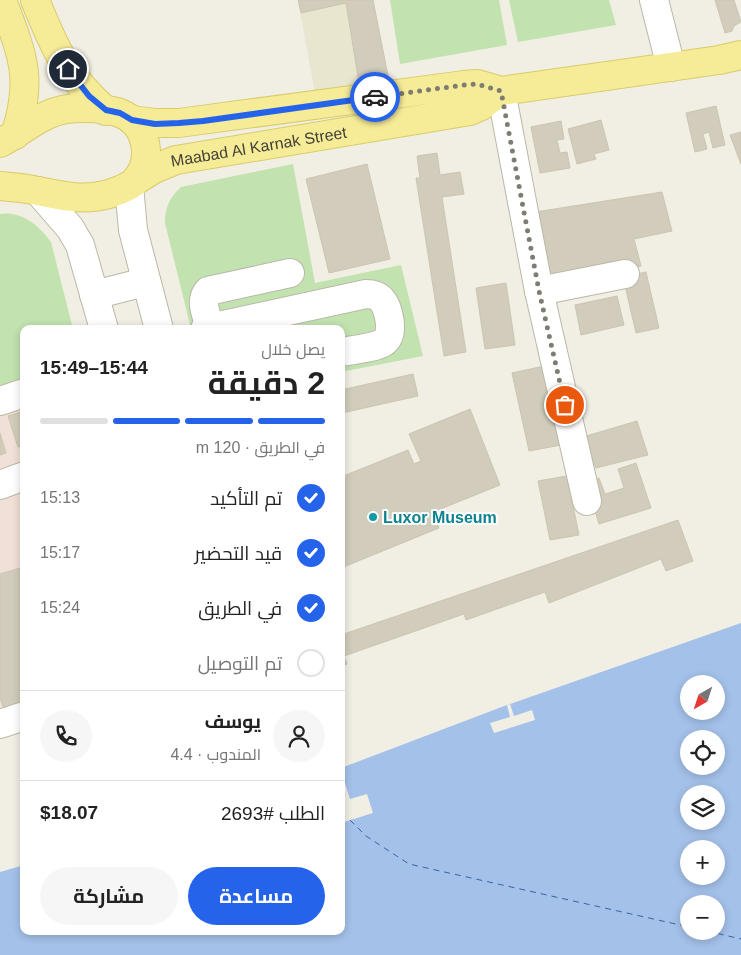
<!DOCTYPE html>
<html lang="ar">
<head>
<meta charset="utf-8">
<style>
  :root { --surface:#fff; --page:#f6f6f6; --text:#222; --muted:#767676; --line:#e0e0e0; --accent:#2563eb }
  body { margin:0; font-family:Arial,Cairo,sans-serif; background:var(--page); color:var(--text); direction:rtl; height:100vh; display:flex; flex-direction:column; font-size:19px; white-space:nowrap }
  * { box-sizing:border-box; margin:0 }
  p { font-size:16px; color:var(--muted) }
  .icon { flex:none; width:28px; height:28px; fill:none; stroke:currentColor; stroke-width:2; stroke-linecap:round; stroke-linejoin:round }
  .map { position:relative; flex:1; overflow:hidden; direction:ltr }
  .drawer { position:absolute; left:20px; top:325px; width:325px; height:610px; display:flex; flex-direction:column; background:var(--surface); border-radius:10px; box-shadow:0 2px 8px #0003; direction:rtl }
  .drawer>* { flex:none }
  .needle { width:32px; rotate:219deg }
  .buttons { position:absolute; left:680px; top:675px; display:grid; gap:10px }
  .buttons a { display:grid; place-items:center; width:45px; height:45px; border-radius:50%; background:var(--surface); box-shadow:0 2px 8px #0003; font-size:25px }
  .pin { position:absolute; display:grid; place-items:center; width:42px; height:42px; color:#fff; margin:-21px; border:2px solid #fff; border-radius:50%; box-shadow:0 1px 5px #0007 }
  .courier { position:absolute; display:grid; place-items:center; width:50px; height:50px; margin:-25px; border:4px solid #2563eb; border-radius:50%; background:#fff; color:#222; box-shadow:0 1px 6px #0007 }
  .overview em { font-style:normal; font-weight:700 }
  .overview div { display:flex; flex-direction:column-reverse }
  .overview { display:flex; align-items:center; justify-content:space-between; height:85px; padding:0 20px }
  h1 { font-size:32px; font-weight:700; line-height:38px }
  .bar { display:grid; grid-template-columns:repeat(4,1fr); gap:8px 5px; align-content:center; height:60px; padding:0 20px }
  .bar i { height:6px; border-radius:4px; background:var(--line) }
  .bar .active { background:var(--accent) }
  .bar p { grid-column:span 4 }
  .line { display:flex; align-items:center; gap:12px; padding:0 20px; border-top:1px solid var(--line) }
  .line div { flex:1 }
  .round { display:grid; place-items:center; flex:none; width:52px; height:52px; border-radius:26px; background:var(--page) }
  ol { padding:0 20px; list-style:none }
  li { display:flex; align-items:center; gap:15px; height:55px }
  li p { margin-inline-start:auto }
  li .icon { padding:5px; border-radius:50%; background:var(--accent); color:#fff; stroke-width:4 }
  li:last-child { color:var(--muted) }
  li i { width:28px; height:28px; border:2px solid var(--line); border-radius:50% }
  .cta { display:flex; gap:10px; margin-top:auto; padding:10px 20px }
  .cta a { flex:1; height:58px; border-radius:30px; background:var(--accent); color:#fff; font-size:20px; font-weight:700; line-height:58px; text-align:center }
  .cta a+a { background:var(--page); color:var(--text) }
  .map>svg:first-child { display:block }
</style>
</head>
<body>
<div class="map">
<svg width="741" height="955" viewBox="0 0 741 955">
  <rect width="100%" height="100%" fill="#f1efe4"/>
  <path fill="#e9e6cf" d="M298 0H373L391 91 316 99Z"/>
  <path fill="#f1e0d8" d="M24 403V721L0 730V411Z"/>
  <g fill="#c2e2b0">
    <path d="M390 0H499L507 45 400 64Z"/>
    <path d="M509 0H609L616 25 518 42Z"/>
    <path d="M293 164 315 283 401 265 423 356 341 372V329H191L165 223C165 207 170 197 181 187Z"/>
    <path d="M0 214C21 210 40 226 51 242L73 329H24V403L0 411Z"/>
  </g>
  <path fill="#a4c1e9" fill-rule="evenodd" d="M741 623V955H0V872L24 865V931H341V768L507 705ZM689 684H716V711H689ZM689 739H716V766H689ZM689 794H716V821H689ZM689 849H716V876H689ZM689 904H716V931H689Z"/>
  <g fill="#f1efe4">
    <path d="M510 704 514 716 532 710 535 720 494 733 490 723 510 717 507 705Z"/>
    <path d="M341 771 350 799 367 794 373 813 341 823Z"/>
  </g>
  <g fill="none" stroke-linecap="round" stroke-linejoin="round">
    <g stroke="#3763a5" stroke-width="1" stroke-dasharray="6 5" stroke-linecap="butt">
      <path d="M350 820 366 836 409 864 689 927"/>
      <path d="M707 931 741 939"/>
    </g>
  </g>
  <g fill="#d1ccbb" stroke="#cbc5af">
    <path d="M298 0H373L391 91 361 95 346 3 301 13Z"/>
    <path d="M715 0H734L741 22 734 26 732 31 725 33Z"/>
    <path d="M716 106 725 145 713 148 709 132 703 134 707 149 695 152 686 113Z"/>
    <path d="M601 120 609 150 594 154 596 159 577 164 568 129Z"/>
    <path d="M561 121 564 139 557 140 560 153 567 152 570 168 540 173 531 127Z"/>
    <path d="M741 132V164L730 135Z"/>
    <path d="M437 153 440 175 460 172 464 194 442 197 466 352 444 356 416 178H420L417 156Z"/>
    <path d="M367 164 390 259 329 273 306 179Z"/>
    <path d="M662 192 672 231 634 239 641 266 546 283 529 213Z"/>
    <path d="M646 272 659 328 636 333 623 277Z"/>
    <path d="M506 283 515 345 485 349 476 288Z"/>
    <path d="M617 296 624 325 581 335 575 305Z"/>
    <path d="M544 366 561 445 529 451 512 373Z"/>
    <path d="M413 374 418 396 342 413 341 390Z"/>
    <path d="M470 409 500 485 433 512 439 528 341 568V477L408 450 414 464 421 461 409 434Z"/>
    <path d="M24 411V445L18 447 8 416Z"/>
    <path d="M637 421 648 455 596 468 583 437Z"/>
    <path d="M0 433 6 453 0 455Z"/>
    <path d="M636 463 651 508 599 524 586 482 599 478 605 494 624 488 618 469Z"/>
    <path d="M567 476 579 535 550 540 538 481Z"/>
    <path d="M678 520 693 561 666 571 661 559 549 603 545 592 466 620 464 614 344 656 347 664 341 666V635Z"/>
    <path d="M24 567V709L6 715 0 698V574Z"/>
  </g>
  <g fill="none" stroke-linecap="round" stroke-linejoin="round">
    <g stroke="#bbb8a8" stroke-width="30">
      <g id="minor">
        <path d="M654 0 671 67"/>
        <path d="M501 91 539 291 587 501"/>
        <path d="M129 186 133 230 159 329"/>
        <path d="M38 191 70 228 80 245 104 329"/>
        <path d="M539 291 625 274"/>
        <path d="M94 295 145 282"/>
        <path d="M205 329 366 294C372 294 377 295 381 299 389 308 395 334 384 342 375 348 352 350 341 352"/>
        <path d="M211 329C207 317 199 301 208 291L290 273"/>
        <path d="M0 401 24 393"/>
        <path d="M0 485 24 476"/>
        <path d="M0 724 24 716"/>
      </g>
    </g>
    <g stroke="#d9cb6a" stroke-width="30">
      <g id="major">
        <path d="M2 0C22 54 34 78 15 135"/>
        <path d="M35 0C55 49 66 75 106 111"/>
        <path d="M132 120 155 123H179L464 85 477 84 501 91 719 60 741 55"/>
        <path d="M0 143C23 131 41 113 67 109 82 107 106 108 120 113 148 124 155 162 133 183 127 188 117 191 109 194 84 201 62 196 38 191 26 188 12 187 0 186"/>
        <path id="s1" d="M135 181 154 169 176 160 470 111 481 106 501 91"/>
      </g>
    </g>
    <use href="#minor" stroke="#fff" stroke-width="28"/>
    <use href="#major" stroke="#f6ec98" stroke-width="28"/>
  </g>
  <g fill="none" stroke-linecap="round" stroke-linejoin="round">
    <path stroke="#7f7d72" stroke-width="5" stroke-dasharray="0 9" d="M375 97 464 85 477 84 501 91 539 291 565 405"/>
    <path stroke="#2563eb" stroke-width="6" d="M68 69 89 96 106 110 120 113 132 120 155 124 179 123 203 121 375 97"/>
  </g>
  <circle fill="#0f9aa8" stroke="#fff" stroke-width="2" cx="373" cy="517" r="5"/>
  <g text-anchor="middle" stroke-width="4" stroke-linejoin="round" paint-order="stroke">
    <g font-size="16" fill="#423f35" stroke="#fff">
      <text dy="6" stroke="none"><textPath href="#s1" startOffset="130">Maabad Al Karnak Street</textPath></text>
    </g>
    <g font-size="16" font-weight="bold" fill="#0d838f" stroke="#fff" text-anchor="start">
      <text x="383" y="523">Luxor Museum</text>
    </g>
  </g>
</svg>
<div class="buttons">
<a><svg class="needle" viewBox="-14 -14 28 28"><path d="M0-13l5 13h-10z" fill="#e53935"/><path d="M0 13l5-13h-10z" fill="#767676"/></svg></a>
<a><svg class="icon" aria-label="locate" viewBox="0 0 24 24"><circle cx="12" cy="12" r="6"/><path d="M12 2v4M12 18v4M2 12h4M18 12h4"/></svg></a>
<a><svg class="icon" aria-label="layers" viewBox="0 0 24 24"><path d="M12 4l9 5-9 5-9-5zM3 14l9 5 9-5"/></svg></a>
<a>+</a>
<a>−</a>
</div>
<div class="pin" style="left:565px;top:405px;background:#ea580c"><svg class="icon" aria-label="bag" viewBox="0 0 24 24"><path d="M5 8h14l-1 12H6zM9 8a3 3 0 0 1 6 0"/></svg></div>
<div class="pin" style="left:68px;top:69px;background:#1f2937"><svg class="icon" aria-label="home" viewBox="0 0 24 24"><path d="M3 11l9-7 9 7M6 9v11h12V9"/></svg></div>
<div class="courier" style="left:375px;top:97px"><svg class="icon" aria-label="car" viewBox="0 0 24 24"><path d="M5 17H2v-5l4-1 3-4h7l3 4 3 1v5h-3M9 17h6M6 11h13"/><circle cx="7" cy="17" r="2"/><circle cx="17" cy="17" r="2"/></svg></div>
<section class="drawer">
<div class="overview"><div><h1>2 دقيقة</h1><p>يصل خلال</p></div><em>15:44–15:49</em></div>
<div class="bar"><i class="active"></i><i class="active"></i><i class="active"></i><i></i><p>في الطريق · 120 m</p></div>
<ol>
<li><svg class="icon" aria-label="check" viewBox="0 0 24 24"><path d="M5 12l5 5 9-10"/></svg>تم التأكيد<p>15:13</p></li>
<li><svg class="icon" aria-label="check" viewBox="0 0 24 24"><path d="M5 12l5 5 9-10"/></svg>قيد التحضير<p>15:17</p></li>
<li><svg class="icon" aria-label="check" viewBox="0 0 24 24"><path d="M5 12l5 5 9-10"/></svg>في الطريق<p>15:24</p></li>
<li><i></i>تم التوصيل</li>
</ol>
<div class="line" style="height:90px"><a class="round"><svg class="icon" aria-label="person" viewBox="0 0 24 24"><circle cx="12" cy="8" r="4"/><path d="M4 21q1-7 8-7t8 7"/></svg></a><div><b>يوسف</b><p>المندوب · 4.4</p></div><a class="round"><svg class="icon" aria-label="phone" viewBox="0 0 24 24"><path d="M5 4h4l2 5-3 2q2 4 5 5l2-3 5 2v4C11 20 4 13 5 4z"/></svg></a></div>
<div class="line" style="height:65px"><div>الطلب #2693</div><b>$18.07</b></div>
<div class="cta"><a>مساعدة</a><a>مشاركة</a></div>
</section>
</div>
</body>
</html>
